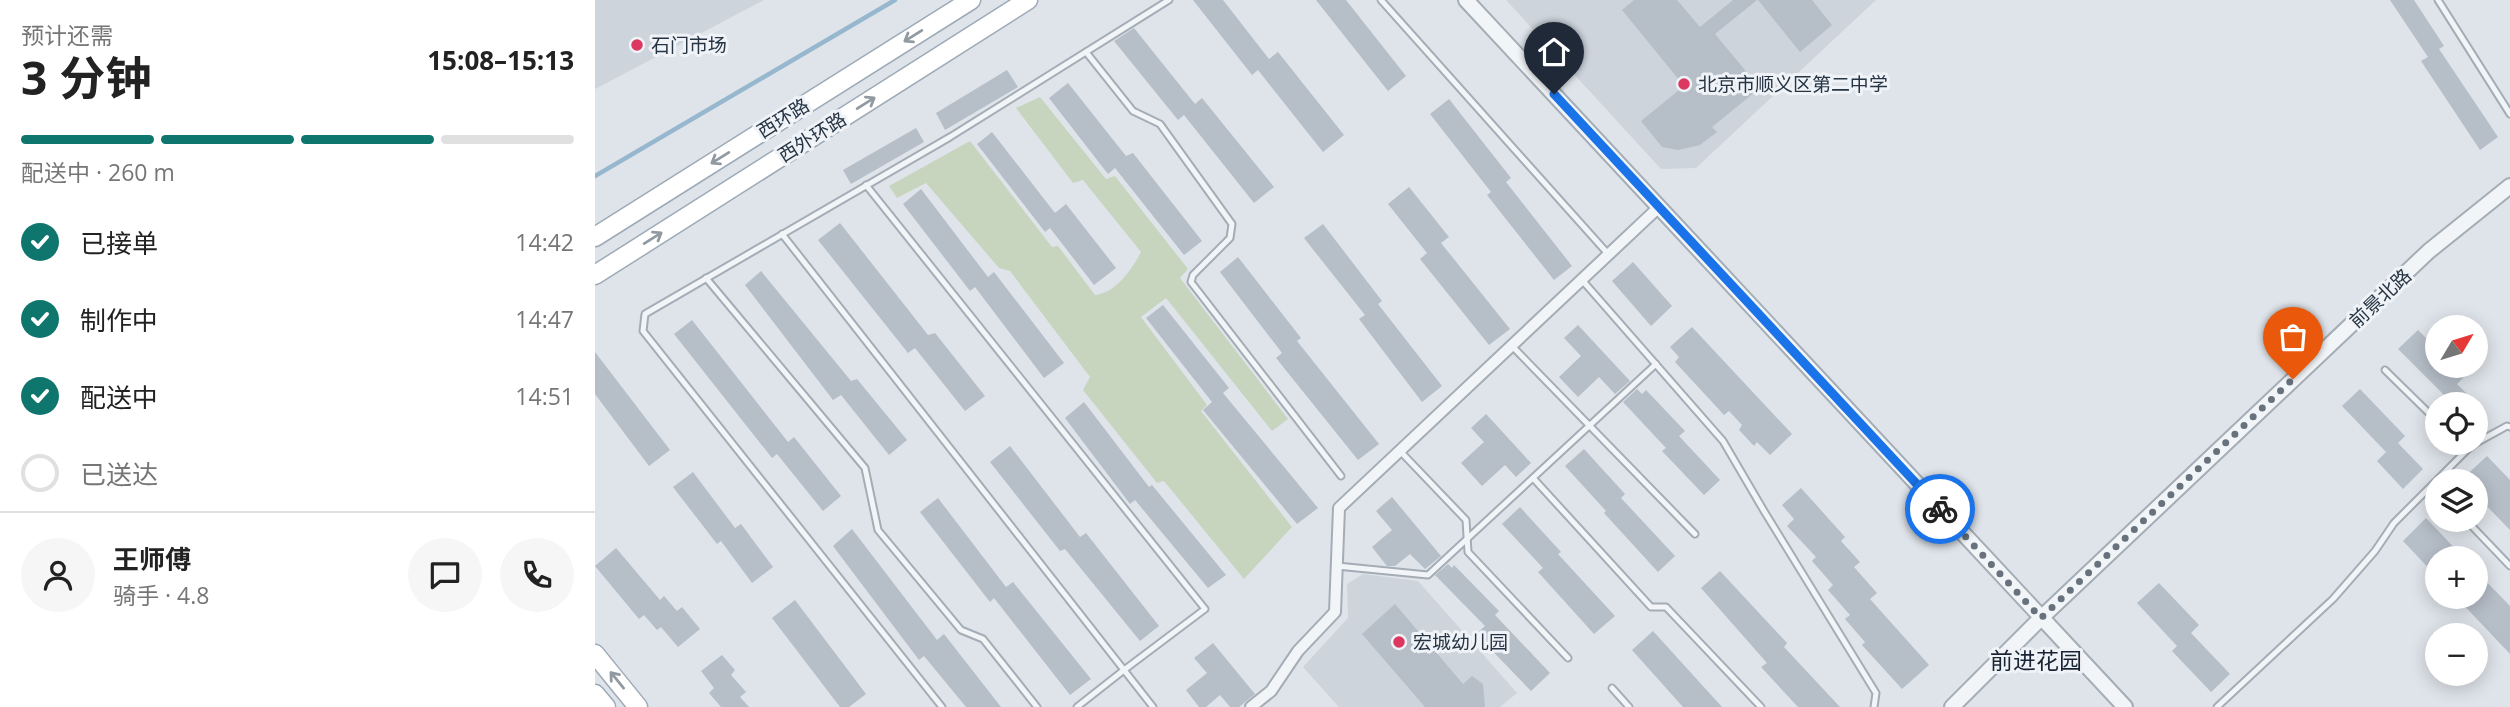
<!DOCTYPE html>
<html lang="zh">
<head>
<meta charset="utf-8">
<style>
  :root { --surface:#fff; --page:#f6f6f6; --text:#222; --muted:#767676; --line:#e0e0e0; --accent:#0f766e }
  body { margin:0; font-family:"Open Sans","Noto Sans SC",sans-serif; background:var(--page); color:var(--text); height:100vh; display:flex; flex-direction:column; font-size:26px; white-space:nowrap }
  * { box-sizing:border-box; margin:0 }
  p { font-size:23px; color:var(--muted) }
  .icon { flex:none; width:38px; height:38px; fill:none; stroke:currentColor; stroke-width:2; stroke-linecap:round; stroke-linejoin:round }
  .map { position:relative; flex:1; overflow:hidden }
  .details { display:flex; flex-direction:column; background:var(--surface); width:595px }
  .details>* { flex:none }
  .needle { width:46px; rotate:52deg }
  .fabs { position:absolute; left:1830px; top:315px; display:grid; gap:14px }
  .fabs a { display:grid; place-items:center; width:63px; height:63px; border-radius:50%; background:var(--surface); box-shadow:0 4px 18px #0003; font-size:35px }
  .pin { position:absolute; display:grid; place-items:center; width:60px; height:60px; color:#fff; margin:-72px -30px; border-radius:50% 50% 50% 0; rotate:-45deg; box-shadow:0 0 7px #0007 }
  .pin .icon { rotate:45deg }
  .courier { position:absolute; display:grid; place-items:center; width:70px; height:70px; margin:-35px; border:5px solid #1a73e8; border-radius:50%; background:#fff; color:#222; box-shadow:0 2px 9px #0007 }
  .summary em { font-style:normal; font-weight:700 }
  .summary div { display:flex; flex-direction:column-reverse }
  .summary { display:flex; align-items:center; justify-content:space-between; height:119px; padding:0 21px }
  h1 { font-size:46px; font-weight:700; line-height:52px }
  .bar { display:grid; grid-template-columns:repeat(4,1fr); gap:10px 7px; align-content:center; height:84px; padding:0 21px }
  .bar i { height:9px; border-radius:5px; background:var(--line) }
  .bar .current { background:var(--accent) }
  .bar p { grid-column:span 4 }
  .line { display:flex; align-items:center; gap:18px; padding:0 21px; border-top:2px solid var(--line) }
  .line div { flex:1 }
  .round { display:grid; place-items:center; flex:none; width:74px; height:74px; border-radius:37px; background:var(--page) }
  ol { padding:0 21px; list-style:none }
  li { display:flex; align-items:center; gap:21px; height:77px }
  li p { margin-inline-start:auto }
  li .icon { padding:7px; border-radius:50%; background:var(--accent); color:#fff; stroke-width:4 }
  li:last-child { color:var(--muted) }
  li i { width:38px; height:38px; border:4px solid var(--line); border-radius:50% }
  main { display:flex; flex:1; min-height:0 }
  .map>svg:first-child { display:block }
</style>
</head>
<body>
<main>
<section class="details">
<div class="summary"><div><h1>3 分钟</h1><p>预计还需</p></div><em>15:08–15:13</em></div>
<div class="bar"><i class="current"></i><i class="current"></i><i class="current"></i><i></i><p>配送中 · 260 m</p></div>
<ol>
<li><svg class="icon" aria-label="check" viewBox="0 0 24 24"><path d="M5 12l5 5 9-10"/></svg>已接单<p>14:42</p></li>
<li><svg class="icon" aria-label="check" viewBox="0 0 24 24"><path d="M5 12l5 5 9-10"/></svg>制作中<p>14:47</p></li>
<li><svg class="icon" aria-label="check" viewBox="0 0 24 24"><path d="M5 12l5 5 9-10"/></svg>配送中<p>14:51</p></li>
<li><i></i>已送达</li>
</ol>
<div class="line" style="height:126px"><a class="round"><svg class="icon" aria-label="person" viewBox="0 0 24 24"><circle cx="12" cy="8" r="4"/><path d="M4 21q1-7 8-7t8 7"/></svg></a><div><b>王师傅</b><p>骑手 · 4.8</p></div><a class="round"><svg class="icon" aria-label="chat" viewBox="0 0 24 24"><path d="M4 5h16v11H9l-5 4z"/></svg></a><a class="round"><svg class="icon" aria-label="phone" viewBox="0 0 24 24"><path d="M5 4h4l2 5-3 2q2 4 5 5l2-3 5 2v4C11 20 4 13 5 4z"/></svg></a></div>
</section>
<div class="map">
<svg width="1915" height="707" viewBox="0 0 1915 707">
  <rect width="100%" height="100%" fill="#dfe4ea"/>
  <g fill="#cdd4dc">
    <path d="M0 0H169L0 89Z"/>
    <path d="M911 0H1281L1101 168 1066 169Z"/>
    <path d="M768 574 823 581 922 693 905 707H744L708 667 753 618 752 584Z"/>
  </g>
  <path fill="#c7d5bf" d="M445 97 511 179 520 176 593 269 585 278 693 419 677 431 571 298 546 317 612 405 606 411 697 527 649 579 569 481 562 483 488 390 495 377 415 271 404 268 331 183 302 198 294 186 375 141 457 247 463 246 500 295C521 293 537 269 546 252L488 180 478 183 421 108Z"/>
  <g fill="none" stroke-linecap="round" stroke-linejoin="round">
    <path stroke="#96b7ce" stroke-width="4.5" d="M0 176 300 0"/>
  </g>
  <g fill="#b6bec8">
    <path d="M598 0H628L674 59 683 52 749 135 728 152 663 70 657 75Z"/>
    <path d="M721 0H751L811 76 793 91Z"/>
    <path d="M1039 0H1082L1105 27 1138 0H1162L1120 34 1165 88 1117 127 1122 132 1105 145 1083 150 1067 147 1046 121 1089 86 1027 10Z"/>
    <path d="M1163 0H1217L1237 25 1205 52Z"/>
    <path d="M1795 0H1819L1849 46 1844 49 1903 137 1885 150 1826 61 1833 57Z"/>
    <path d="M539 28 600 104 607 98 679 187 659 203 589 115 583 120 519 41Z"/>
    <path d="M412 70 423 87 350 130 341 113Z"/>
    <path d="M473 83 531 156 538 153 607 241 589 255 520 168 513 174 454 98Z"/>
    <path d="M854 99 916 178 911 182 977 266 959 280 892 195 896 192 835 114Z"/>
    <path d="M321 128 329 142 256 184 248 170Z"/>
    <path d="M397 132 460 213 471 204 521 268 499 285 455 228 450 232 382 144Z"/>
    <path d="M814 187 854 237 846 243 915 329 894 345 825 259 832 253 793 204Z"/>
    <path d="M326 189 393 277 399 272 469 363 449 378 380 287 375 291 308 204Z"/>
    <path d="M245 223 333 335 340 333 390 396 370 411 320 348 313 353 223 240Z"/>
    <path d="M728 224 787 301 783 304 847 386 827 402 764 319 770 315 709 238Z"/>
    <path d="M643 257 706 338 702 341 784 444 763 460 681 358 687 353 625 272Z"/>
    <path d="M1038 262 1077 306 1056 326 1017 281Z"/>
    <path d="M166 271 256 381 262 379 312 440 294 455 246 395 238 400 150 285Z"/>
    <path d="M568 305 634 388 628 393 723 508 702 524 608 410 617 402 551 318Z"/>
    <path d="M97 320 193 442 199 437 246 496 228 511 182 454 177 458 79 334Z"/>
    <path d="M983 325 1035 381 1020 394 1004 377 983 397 964 377 986 356 969 338Z"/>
    <path d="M1097 327 1197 434 1175 455 1162 442 1159 446 1144 430 1147 425 1134 411 1129 415 1080 362 1084 357 1075 347Z"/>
    <path d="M1823 330 1843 350V366H1858L1869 377 1862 384 1882 404H1841L1850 396 1803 349Z"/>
    <path d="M0 352 75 450 54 466 0 394Z"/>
    <path d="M1042 389 1047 394 1051 390 1090 431 1084 436 1125 480 1109 495 1067 451 1071 448 1028 402Z"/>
    <path d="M1765 389 1810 436 1803 443 1828 469 1808 489 1782 461 1791 452 1747 406Z"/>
    <path d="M489 402 554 487 557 485 631 575 613 588 540 500 535 504 470 418Z"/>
    <path d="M891 414 936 463 921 477 910 465 887 486 866 463 889 442 876 428Z"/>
    <path d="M415 446 485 537 491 533 564 626 545 641 470 549 465 551 395 462Z"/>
    <path d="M989 449 1030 494 1026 498 1080 556 1063 572 1009 513 1011 511 970 466Z"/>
    <path d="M1892 456 1915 480V530L1881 495V481H1865Z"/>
    <path d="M98 472 140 528 146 524 178 567 157 583 126 541 122 544 78 487Z"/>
    <path d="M1206 488 1250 537 1246 541 1265 562 1259 567 1282 593 1275 599 1334 665 1307 689 1267 645 1270 642 1250 619 1255 615 1233 590 1238 585 1217 561 1221 557 1192 526 1199 519 1187 505Z"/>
    <path d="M797 497 846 556 830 569 815 554 800 566H792L777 547 797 530 781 511Z"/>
    <path d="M343 498 411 587 418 582 496 679 475 695 399 598 395 602 325 512Z"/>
    <path d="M925 507 966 552 963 554 1020 616 999 634 943 572 948 568 907 524Z"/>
    <path d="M1831 518 1869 558H1843V578L1808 541Z"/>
    <path d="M257 529 342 640 349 634 406 707H371L329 656 324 660 238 546Z"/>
    <path d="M21 548 65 600 69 596 82 611 87 607 105 629 83 647 66 627 62 630 49 615 44 619 0 566Z"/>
    <path d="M853 564 857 568 859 565 904 611 900 615 955 673 936 691 881 634 890 626 840 575Z"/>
    <path d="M1125 571 1192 643 1189 647 1245 707H1203L1166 667 1172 663 1106 588Z"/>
    <path d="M1881 571 1915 606V654L1861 597H1881Z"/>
    <path d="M1564 583 1604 625 1596 633 1635 674 1616 692 1577 651 1582 646 1542 603Z"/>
    <path d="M200 600 271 694 254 707H245L177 618Z"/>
    <path d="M800 604 868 684 877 676 888 684 890 707H830L767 634Z"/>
    <path d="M1058 631 1127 707H1088L1037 650Z"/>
    <path d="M618 643 660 694 644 707H635L625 695 611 707H604L591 690 612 673 599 658Z"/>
    <path d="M127 655 140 670 136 675 151 692 145 697 154 707H126L114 693 119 688 106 671Z"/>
  </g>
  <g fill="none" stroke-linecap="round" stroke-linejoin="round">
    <g stroke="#a4acb5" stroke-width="9">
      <g id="service">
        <path d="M786 0 1014 255"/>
        <path d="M1843 0 1915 114"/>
        <path d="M491 52 538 111 565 124 637 224 635 238 598 275 596 282 746 476"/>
        <path d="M187 234 529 670 610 609 271 185"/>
        <path d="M111 278 270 468 283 530 366 630 388 639 442 707"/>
        <path d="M987 280 1128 441 1169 511 1281 693 1279 707"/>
        <path d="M917 346 1100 534"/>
        <path d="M1790 370 1843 422"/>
        <path d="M1864 443 1872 450 1881 443"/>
        <path d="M1881 443 1912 426 1915 427"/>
        <path d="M805 451 871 520 873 552 973 658"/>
        <path d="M938 478 1056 607H1071L1166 707"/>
        <path d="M1871 520 1915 566"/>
        <path d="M742 566 833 575 1061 364"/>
        <path d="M1017 688 1034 707"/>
        <path d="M347 707 48 331 50 314 355 137 574 0"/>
        <path d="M482 707 529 670 558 707"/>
        <path d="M1622 707 1738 599 1780 551 1799 523 1872 450"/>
      </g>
    </g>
    <g stroke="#a4acb5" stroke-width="14">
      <path id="minor" d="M656 707 676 691 703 651 740 612 744 508 1065 206"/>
    </g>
    <g stroke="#a4acb5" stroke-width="18">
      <g id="tertiary">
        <path d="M871 0 1530 707"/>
        <path d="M1357 707 1446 618 1834 251 1915 186"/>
      </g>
    </g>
    <g stroke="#9daab7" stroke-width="21">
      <g id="primary">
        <path d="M0 237 376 0"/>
        <path d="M0 275 433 0"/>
        <path d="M0 654 43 707"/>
        <path d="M0 694 11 707"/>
      </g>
    </g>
    <use href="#service" stroke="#f2f5f8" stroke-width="5"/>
    <use href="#minor" stroke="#f2f5f8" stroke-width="10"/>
    <use href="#tertiary" stroke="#f2f5f8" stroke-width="14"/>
    <use href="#primary" stroke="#fff" stroke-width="18"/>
  </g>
  <defs><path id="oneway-shaft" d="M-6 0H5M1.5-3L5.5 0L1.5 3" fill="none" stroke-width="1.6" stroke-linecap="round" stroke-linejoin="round" transform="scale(1.75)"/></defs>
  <g stroke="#929aa1">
    <use href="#oneway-shaft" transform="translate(318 36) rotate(148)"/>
    <use href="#oneway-shaft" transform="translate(271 103) rotate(-32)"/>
    <use href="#oneway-shaft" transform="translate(125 158) rotate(148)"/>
    <use href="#oneway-shaft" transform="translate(58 238) rotate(-32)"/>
    <use href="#oneway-shaft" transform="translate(22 680) rotate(-129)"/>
  </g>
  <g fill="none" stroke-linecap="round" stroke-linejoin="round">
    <path stroke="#67727d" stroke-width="7" stroke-dasharray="0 12.6" d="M1345 509 1446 618 1698 379"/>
    <path stroke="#1a73e8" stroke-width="9" d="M959 94 1345 509"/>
  </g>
  <g fill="#dc3761" stroke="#eff3f7" stroke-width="2.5">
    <circle cx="42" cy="45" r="7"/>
    <circle cx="1089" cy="84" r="7"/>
    <circle cx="804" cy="642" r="7"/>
  </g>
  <g text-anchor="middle" stroke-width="6" stroke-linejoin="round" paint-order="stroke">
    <g font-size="19" fill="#263443" stroke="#eff3f7" text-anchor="start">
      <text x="56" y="52">石门市场</text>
      <text x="1103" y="91">北京市顺义区第二中学</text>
      <text x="818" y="649">宏城幼儿园</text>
    </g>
    <g font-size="19" fill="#263443" stroke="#eff3f7">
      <text transform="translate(188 118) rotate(-32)" y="7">西环路</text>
      <text transform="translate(217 137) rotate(-32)" y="7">西外环路</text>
      <text transform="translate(1785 298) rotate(-43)" y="7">前景北路</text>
    </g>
    <g font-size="23" fill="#192433" stroke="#eff3f7">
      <text x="1441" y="669">前进花园</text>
    </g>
  </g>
</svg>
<div class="fabs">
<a><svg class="needle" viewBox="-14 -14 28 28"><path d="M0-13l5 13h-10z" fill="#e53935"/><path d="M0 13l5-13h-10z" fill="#767676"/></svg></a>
<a><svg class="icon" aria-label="locate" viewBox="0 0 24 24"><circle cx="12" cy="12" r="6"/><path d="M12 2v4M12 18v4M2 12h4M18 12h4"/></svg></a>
<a><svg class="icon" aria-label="layers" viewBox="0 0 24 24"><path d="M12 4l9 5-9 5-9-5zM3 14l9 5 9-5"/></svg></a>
<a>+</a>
<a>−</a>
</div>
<div class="pin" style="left:1698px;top:379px;background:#ea580c"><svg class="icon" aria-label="bag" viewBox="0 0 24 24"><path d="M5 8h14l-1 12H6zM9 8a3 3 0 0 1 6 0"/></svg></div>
<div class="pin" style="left:959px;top:94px;background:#1f2937"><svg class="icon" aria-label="home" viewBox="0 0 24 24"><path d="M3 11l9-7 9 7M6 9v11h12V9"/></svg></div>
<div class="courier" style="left:1345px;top:509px"><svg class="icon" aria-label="bike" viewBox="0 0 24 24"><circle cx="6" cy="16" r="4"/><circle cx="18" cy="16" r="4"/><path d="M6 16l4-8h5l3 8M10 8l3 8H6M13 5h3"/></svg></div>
</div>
</main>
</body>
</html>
